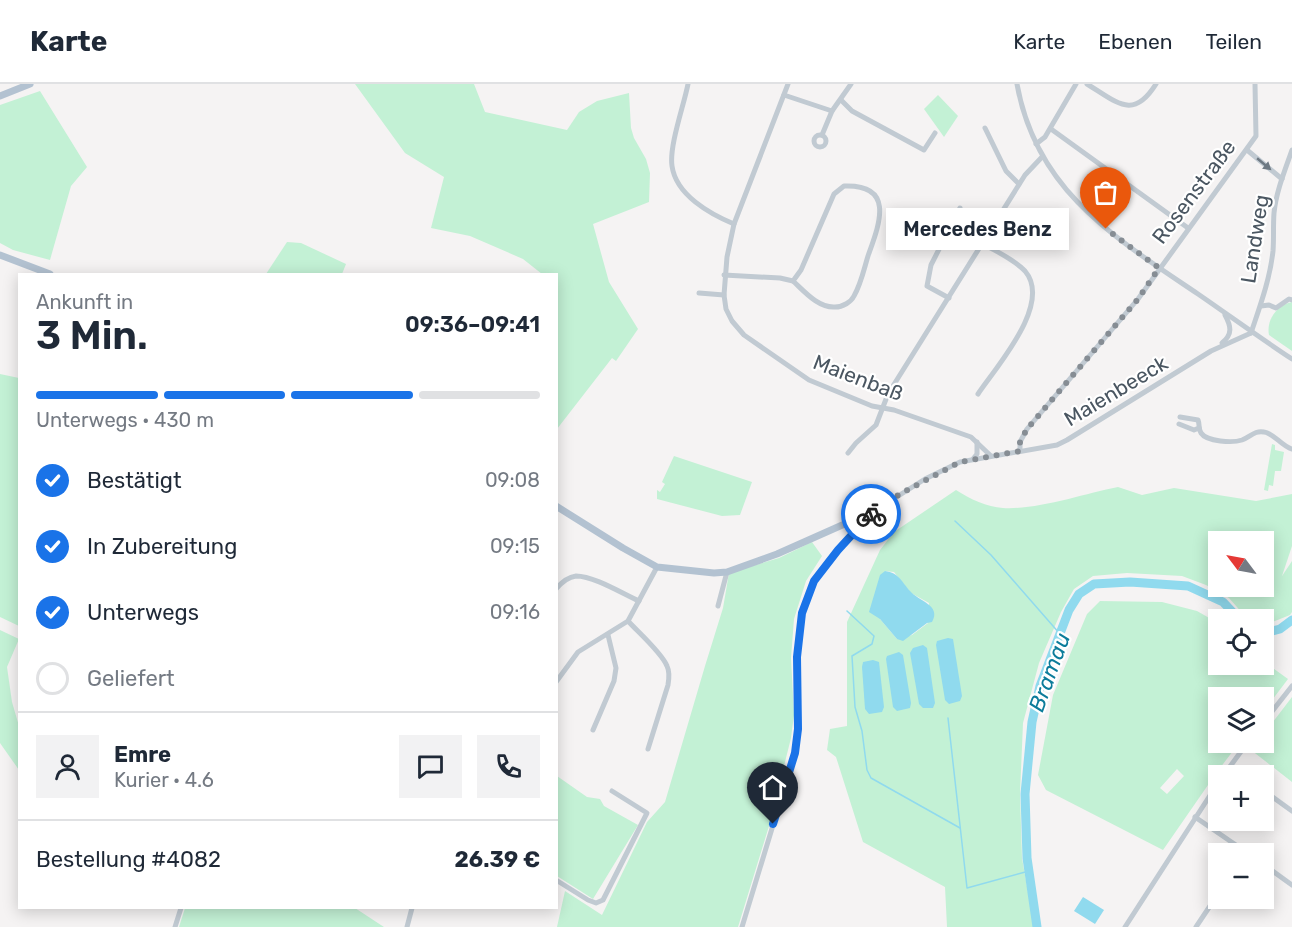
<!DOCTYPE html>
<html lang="de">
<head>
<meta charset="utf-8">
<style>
  :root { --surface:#fff; --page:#f2f2f3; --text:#1f2937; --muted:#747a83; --line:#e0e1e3; --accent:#1a73e8 }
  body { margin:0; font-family:Rubik,sans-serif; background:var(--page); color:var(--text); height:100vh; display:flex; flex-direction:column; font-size:22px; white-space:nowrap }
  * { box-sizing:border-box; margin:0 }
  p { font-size:20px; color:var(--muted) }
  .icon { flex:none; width:33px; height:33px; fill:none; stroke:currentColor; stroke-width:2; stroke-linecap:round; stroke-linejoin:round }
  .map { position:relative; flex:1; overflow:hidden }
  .sheet { position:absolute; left:18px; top:189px; width:540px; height:636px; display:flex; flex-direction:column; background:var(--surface); border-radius:0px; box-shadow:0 3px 15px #0003 }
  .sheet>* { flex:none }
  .needle { width:39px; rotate:302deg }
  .controls { position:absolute; left:1208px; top:447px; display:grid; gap:12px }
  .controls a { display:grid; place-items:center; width:66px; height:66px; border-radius:0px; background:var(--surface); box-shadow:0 3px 15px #0003; font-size:30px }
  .pin { position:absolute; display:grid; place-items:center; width:51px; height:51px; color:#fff; margin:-62px -26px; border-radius:50% 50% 50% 0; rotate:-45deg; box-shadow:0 0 6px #0007 }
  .pin .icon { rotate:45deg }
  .courier { position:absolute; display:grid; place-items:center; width:60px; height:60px; margin:-30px; border:4px solid #1a73e8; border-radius:50%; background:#fff; color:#222; box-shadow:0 2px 8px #0007 }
  .bubble { position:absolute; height:42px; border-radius:0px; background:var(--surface); box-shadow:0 3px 15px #0003; font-size:20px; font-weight:600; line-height:42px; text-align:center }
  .summary em { font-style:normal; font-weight:600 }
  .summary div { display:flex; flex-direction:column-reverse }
  .summary { display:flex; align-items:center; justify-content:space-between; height:102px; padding:0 18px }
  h1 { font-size:39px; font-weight:600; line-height:45px }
  .bar { display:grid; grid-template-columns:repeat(4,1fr); gap:9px 6px; align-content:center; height:72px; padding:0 18px }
  .bar i { height:8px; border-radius:4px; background:var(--line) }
  .bar .active { background:var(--accent) }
  .bar p { grid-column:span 4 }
  .line { display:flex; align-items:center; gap:15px; padding:0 18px; border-top:2px solid var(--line) }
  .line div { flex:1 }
  .round { display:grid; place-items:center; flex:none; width:63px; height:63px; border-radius:0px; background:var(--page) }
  ol { padding:0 18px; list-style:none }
  li { display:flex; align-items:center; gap:18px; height:66px }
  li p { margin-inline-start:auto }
  li .icon { padding:6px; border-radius:50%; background:var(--accent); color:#fff; stroke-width:4 }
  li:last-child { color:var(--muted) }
  li i { width:33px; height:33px; border:3px solid var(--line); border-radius:50% }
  header { display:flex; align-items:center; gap:36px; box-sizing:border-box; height:84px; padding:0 30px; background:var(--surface); border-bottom:2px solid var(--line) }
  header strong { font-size:28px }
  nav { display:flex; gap:33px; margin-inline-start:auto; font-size:21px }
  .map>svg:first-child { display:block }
</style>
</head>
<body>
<header>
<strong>Karte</strong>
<nav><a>Karte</a><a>Ebenen</a><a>Teilen</a></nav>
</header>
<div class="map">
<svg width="1292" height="843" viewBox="0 0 1292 843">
  <rect width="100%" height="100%" fill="#f5f3f3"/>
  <g fill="#c3f1d5" fill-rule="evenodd">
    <path d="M355 0H474L485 28 567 46 579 28 597 17 629 9 631 44 634 54 646 75 650 89 649 118 593 140 609 198 638 245 616 277 612 274 557 345 556 190H542L523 175 470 152 431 144 444 93 405 69Z"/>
    <path d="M40 7 87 83 71 102 50 176 13 166 0 159V21Z"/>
    <path d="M938 11 958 32 944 53 924 25Z"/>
    <path d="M287 158 301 159 346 180 342 190H266Z"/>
    <path d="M1292 218V267L1269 251C1266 236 1277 221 1292 218Z"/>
    <path d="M0 290 19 294V542L0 533Z"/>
    <path d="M1272 360 1275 361V366L1284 368 1281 387H1275L1273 402 1269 401 1268 407 1264 406Z"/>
    <path d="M674 372 752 398 740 431 722 432 657 415V406L660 408 665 400 662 398Z"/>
    <path d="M1118 403 1142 411 1174 404 1256 417 1292 410V462L1282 492 1292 477V528L1290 531 1265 541 1263 536 1253 535 1244 531 1229 514 1206 501 1182 492 1127 489 1093 492 1074 505 1061 528 1039 579 1023 639 1020 710 1022 774 1034 843H947L945 803 863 758 836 673 827 666 830 645 847 642V538L880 466 894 448 956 406C970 415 987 423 1003 424 1037 426 1083 410 1118 403ZM1218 458H1263V502H1218ZM885 487 894 488 911 509 929 519 928 539 912 551 897 555 880 535Z"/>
    <path d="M812 458 822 472 806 497 794 535 791 574 794 631 791 654 769 742 738 843H557L565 807 602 831 647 738 665 718 705 582 723 524 729 489 779 474Z"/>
    <path d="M1100 517 1162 518 1197 527 1218 539V580H1263V577L1288 595 1263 628V614H1218V658L1239 659 1217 688 1163 766 1046 706 1038 691 1053 611 1087 530ZM1177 685 1184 692 1167 710 1160 704Z"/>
    <path d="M0 546 19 555 7 583 12 618 19 642V686L0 659Z"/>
    <path d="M1292 613V698L1251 666 1257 659 1263 658V651Z"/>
    <path d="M557 692 587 713 600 715 604 722 638 741 593 815 557 792Z"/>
    <path d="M185 824H355L384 843H179Z"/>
  </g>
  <g fill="#90daee">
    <path d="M885 487C899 489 901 497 910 507 918 517 942 521 932 538L927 539 903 557 897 555 880 535 869 528 880 491Z"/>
    <path d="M948 554 953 555 962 612 960 617 949 620 945 616 936 561 937 557Z"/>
    <path d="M923 561 927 564 935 619 933 624H923L919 620 910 569 913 564Z"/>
    <path d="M899 568 903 571 911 619 910 624 897 627 893 623 886 575 887 572Z"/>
    <path d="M873 576 879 578 884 623 882 628 869 630 865 625 862 583 863 578Z"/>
    <path d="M1083 813 1104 826 1095 840 1074 827Z"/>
  </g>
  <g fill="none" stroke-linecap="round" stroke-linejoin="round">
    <g stroke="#90daee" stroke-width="1.5">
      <path d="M955 437 991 471 1060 550"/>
      <path d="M847 527 874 552 872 560 852 572 855 623 862 647 867 686 871 694 960 744"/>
      <path d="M948 634 967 804 1029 787"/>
    </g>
    <g stroke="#90daee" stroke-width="9">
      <path d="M1263 548 1265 549 1280 545 1292 536"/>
      <path d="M1037 843 1027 774 1025 710 1032 638 1040 602 1069 526 1079 510 1094 500 1130 498 1188 502 1223 518 1240 536"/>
    </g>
    <g stroke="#c1cad2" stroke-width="5">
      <path d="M688 0C684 21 669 62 672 82 676 111 710 130 734 140"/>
      <path d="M788 0 734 140 727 173 724 211 726 225 732 237 744 251 809 296 872 322 894 326 971 353 991 372"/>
      <path d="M1017 0C1036 107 1115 154 1198 210 1230 232 1260 254 1292 275"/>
      <path d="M1087 0C1117 18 1133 37 1156 0"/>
      <path d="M784 11 832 27 851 0"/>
      <path d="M841 16 852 27 924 66 935 49"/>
      <path d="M985 44 1006 87 1019 100"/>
      <path d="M1051 45 1188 144"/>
      <circle cx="820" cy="57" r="6"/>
      <path d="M822 51 832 27"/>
      <path d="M1036 60 1045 53 1076 0"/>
      <path d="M1247 66 1282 95"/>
      <path d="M844 102C896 100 879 141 868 172 864 185 861 200 854 212 851 218 843 223 835 223 818 224 804 207 793 197L801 186 834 110Z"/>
      <path d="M724 191 780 194 793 197"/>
      <path d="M699 209 724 211"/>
      <path d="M949 214 927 202 931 181 960 124"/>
      <path d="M1261 222 1269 221 1276 224 1289 215 1292 216"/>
      <path d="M1251 249C1260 222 1270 195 1273 167 1274 154 1273 142 1274 129 1276 108 1285 86 1292 66"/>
      <path d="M1222 259C1233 250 1231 242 1225 231"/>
      <path d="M978 310C996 283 1053 220 1025 187 1014 175 995 167 982 159"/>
      <path d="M1180 333 1198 336C1200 341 1198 344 1201 349 1207 358 1233 359 1242 356 1250 353 1255 346 1264 348 1274 349 1281 362 1292 365"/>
      <path d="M1179 340 1194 346 1199 344"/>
      <path d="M1020 367V358L1027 345 1138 215 1256 52 1255 0"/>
      <path d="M848 369 856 359 876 341 888 310 1025 91 1042 73"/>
      <path d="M973 375 977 370V358"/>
      <path d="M556 505C561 499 568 493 576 492 594 492 623 510 639 517"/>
      <path d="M718 522 727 488"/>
      <path d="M628 537C638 548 662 569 667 582 670 588 669 595 668 601L648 665"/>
      <path d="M556 598 578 568 628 537 657 483"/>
      <path d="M1263 639 1292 602"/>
      <path d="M593 646 614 597 616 584 608 551"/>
      <path d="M1228 685 1235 692"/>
      <path d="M1223 692 1248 658"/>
      <path d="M1263 706 1292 727"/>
      <path d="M1195 733 1249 770"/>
      <path d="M1263 780 1292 801"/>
      <path d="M556 796 588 816 596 819 603 816 647 729 612 707"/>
      <path d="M175 843 181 824"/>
      <path d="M407 843 412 824"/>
      <path d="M742 843 795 669 799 645 797 573 802 529 814 497 838 466 876 426 925 395 960 378 1057 361 1067 356 1211 267 1251 249"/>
      <path d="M1125 843 1218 699"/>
      <path d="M1196 843 1218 810"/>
    </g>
    <g stroke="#b3c2d1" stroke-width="7">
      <path d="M0 12 30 0"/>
      <path d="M0 171 50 190"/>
      <path d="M556 422 623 464 657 483 714 489 727 488 777 470 849 438 858 436 864 437"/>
    </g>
  </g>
  <defs><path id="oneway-solid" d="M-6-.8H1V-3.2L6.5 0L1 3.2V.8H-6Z" transform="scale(1.5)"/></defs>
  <use fill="#6e7983" href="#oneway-solid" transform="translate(1264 80) rotate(40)"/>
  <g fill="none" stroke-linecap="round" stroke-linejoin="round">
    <path stroke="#868d94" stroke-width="6" stroke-dasharray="0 10.8" d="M871 430 900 410 960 378 1020 367V358L1027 345 1138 215 1159 184 1106 145"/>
    <path stroke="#1a73e8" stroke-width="8" d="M773 740 795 669 798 645 797 573 802 529 814 497 838 466 871 430"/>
  </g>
  <g text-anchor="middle" stroke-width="4.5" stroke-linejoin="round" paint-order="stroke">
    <g font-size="21" fill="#4a5661" stroke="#fff">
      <text transform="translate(1194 108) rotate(-53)" y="7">Rosenstraße</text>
      <text transform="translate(1255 155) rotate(-81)" y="7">Landweg</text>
      <text transform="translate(858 294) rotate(21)" y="7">Maienbaß</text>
      <text transform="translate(1116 307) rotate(-31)" y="7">Maienbeeck</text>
    </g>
    <g font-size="22" font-style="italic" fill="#0c7c9b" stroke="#fff">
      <text transform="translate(1049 588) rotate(-70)" y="8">Bramau</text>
    </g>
  </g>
</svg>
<div class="controls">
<a><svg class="needle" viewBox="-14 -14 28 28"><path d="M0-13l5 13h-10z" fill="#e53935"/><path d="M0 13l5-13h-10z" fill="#747a83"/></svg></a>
<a><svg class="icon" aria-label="locate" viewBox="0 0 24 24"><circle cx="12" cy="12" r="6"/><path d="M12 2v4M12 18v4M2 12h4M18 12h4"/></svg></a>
<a><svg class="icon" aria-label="layers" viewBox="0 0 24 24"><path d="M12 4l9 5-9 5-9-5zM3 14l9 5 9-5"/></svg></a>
<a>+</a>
<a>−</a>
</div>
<div class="pin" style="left:1106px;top:145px;background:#ea580c"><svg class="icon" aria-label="bag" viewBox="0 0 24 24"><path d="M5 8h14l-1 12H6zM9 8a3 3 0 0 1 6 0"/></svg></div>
<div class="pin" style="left:773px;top:740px;background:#1f2937"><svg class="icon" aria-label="home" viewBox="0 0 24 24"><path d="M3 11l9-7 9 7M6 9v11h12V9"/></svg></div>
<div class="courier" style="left:871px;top:430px"><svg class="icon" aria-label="bike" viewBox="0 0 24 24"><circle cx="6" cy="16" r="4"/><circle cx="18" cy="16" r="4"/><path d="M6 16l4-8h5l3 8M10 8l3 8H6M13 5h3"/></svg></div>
<div class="bubble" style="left:886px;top:124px;width:183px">Mercedes Benz</div>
<section class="sheet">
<div class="summary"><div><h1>3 Min.</h1><p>Ankunft in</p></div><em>09:36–09:41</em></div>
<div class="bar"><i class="active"></i><i class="active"></i><i class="active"></i><i></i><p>Unterwegs · 430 m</p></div>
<ol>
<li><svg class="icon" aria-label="check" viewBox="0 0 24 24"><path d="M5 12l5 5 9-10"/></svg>Bestätigt<p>09:08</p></li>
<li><svg class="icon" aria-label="check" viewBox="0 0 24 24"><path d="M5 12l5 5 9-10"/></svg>In Zubereitung<p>09:15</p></li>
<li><svg class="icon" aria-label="check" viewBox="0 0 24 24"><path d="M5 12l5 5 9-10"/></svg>Unterwegs<p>09:16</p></li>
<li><i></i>Geliefert</li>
</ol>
<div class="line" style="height:108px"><a class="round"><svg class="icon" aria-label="person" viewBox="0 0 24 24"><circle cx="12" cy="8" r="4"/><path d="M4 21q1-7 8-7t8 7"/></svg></a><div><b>Emre</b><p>Kurier · 4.6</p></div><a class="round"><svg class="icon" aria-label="chat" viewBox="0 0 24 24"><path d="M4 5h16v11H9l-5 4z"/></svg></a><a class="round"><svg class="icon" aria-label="phone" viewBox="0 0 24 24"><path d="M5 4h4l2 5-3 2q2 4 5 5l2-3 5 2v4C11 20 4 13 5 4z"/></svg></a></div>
<div class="line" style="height:78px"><div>Bestellung #4082</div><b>26.39 €</b></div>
</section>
</div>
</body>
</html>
